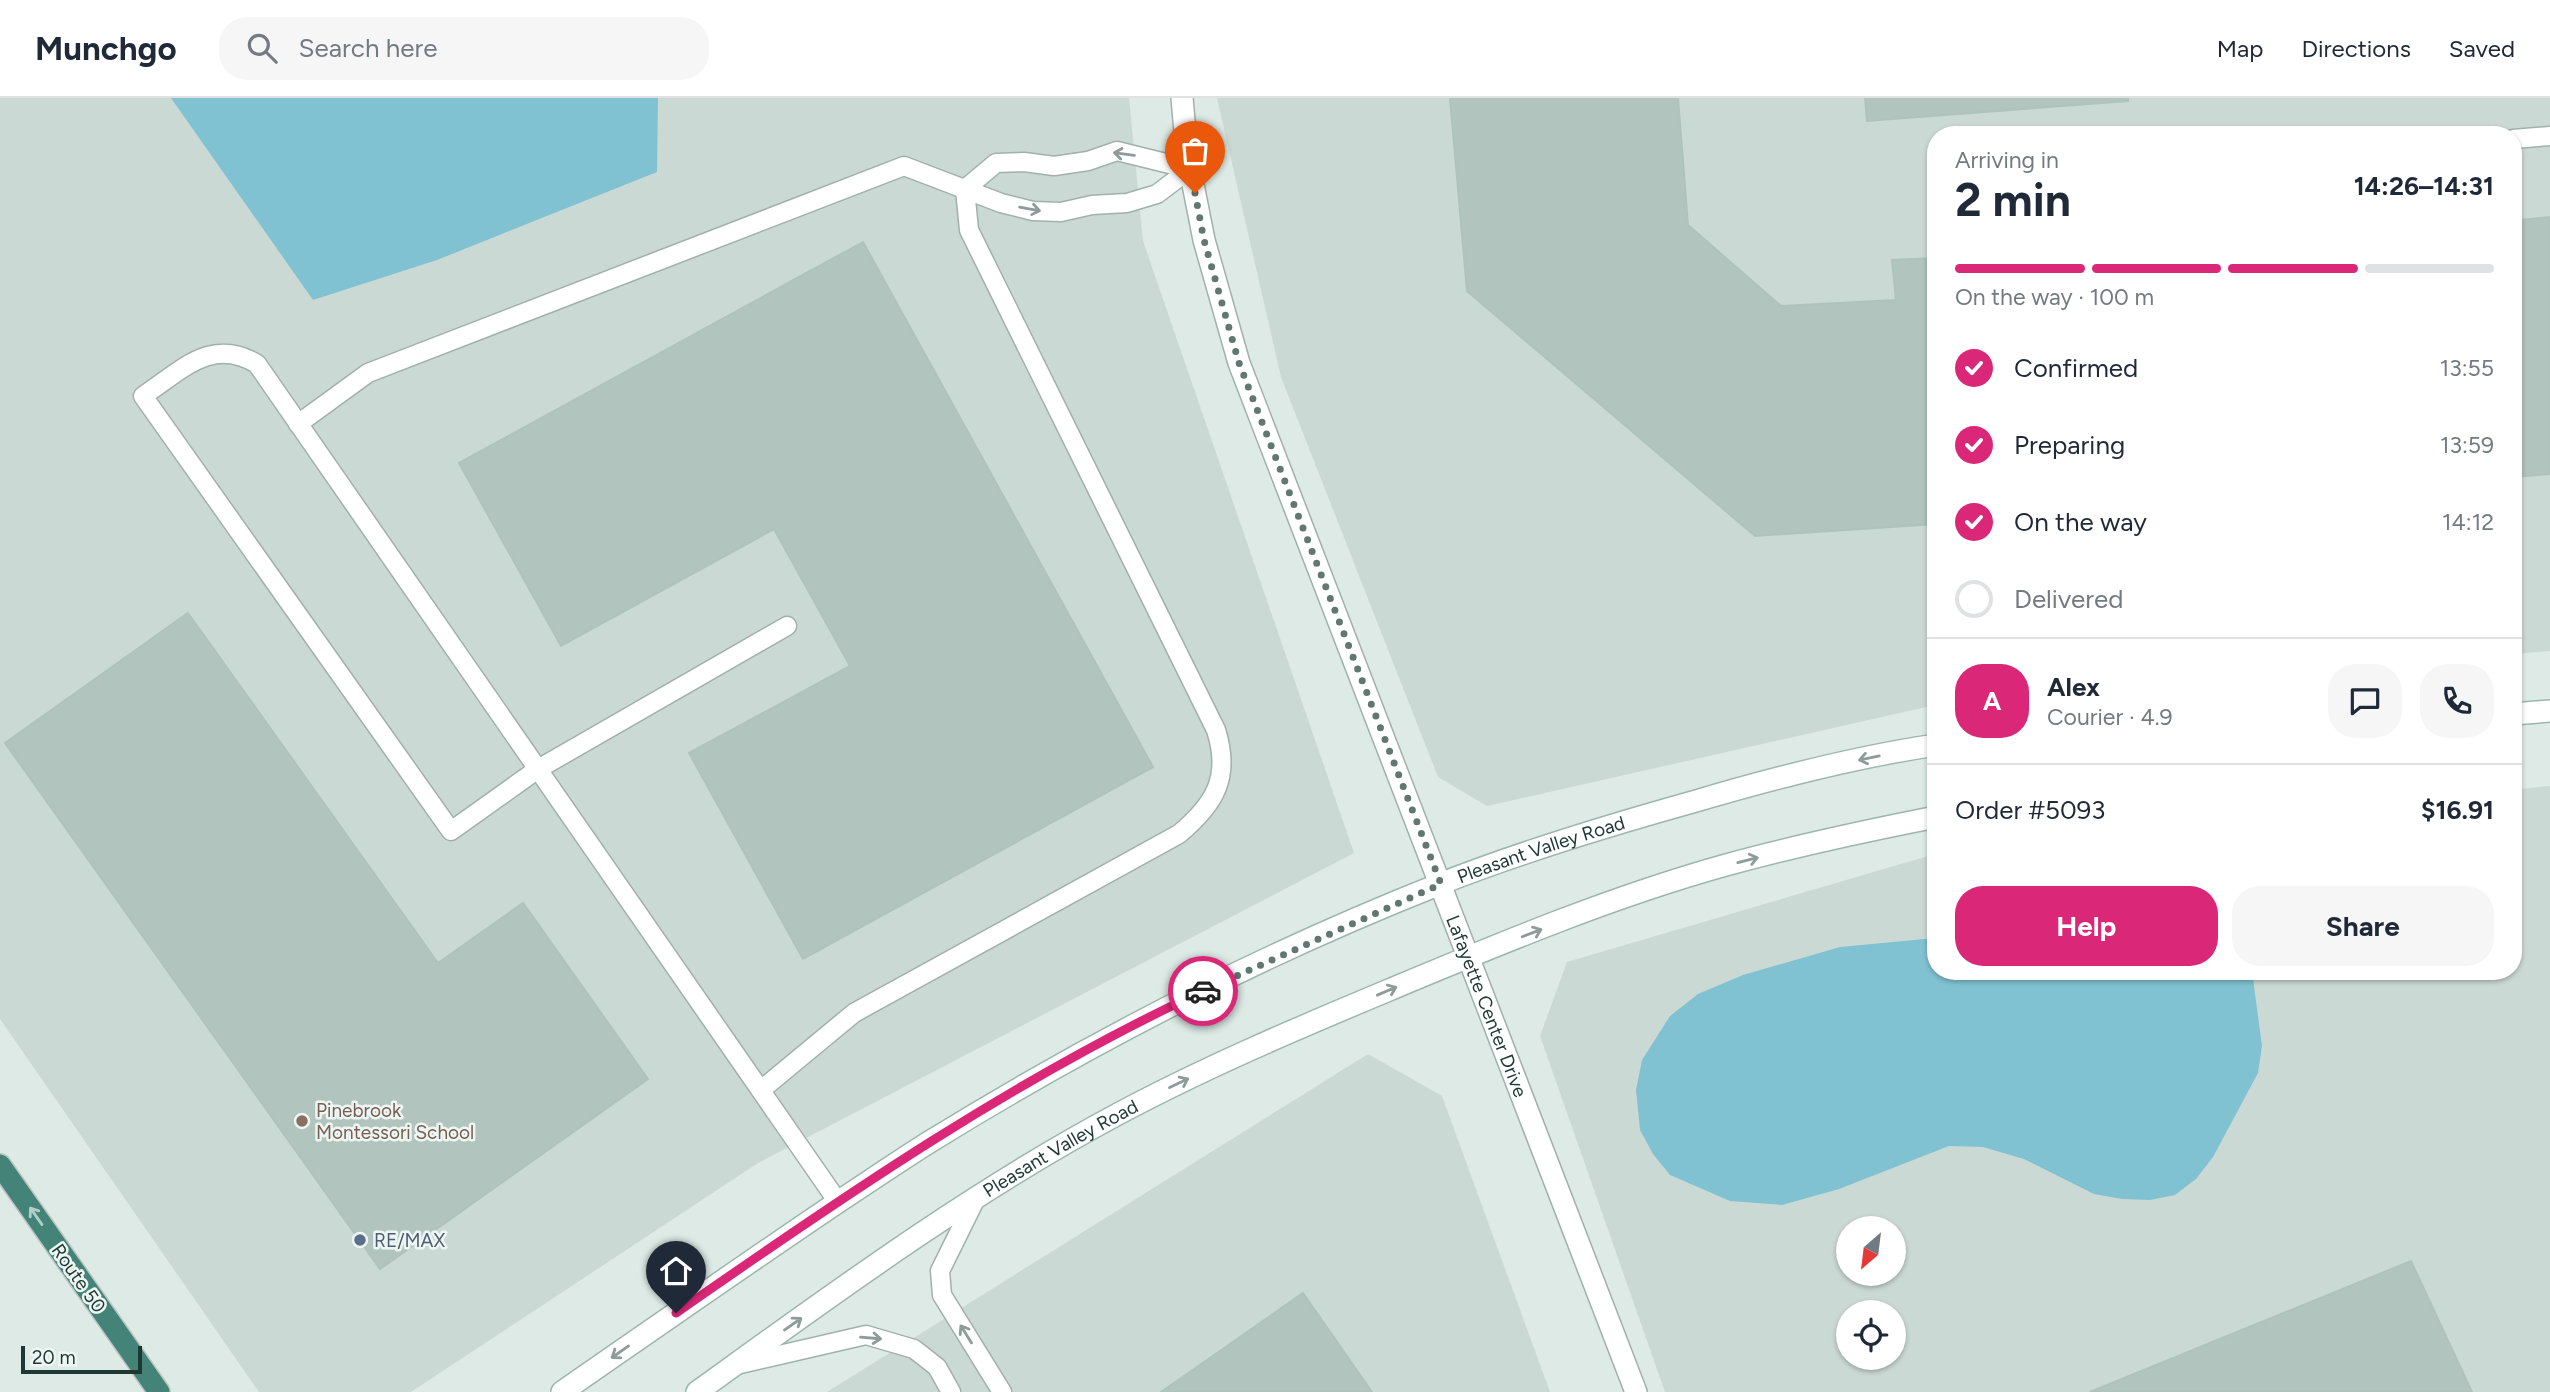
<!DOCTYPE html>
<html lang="en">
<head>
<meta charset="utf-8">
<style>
  :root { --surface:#fff; --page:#f6f6f7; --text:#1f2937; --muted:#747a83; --line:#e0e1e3; --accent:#db2777 }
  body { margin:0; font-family:Figtree,sans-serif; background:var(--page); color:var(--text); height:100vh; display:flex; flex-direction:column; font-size:26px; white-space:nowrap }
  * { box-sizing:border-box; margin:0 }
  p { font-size:23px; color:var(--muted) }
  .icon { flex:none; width:38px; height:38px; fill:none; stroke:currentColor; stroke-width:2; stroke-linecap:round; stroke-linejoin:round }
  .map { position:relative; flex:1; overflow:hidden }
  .panel { position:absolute; left:1927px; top:28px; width:595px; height:854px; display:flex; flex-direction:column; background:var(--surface); border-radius:28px; box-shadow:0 2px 5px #0004 }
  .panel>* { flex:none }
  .needle { width:46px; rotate:208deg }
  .controls { position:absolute; left:1836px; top:1118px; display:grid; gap:14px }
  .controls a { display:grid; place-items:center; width:70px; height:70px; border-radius:50%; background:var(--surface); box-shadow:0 2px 5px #0004; font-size:35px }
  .scale { position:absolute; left:21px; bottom:18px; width:121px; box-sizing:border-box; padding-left:7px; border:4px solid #1e3933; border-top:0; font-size:19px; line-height:24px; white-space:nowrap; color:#1e3933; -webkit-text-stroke:5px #edf6f2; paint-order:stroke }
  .pin { position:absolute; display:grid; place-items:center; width:60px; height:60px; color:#fff; margin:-72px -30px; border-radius:50% 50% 50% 0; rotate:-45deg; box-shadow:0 0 7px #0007 }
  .pin .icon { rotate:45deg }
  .courier { position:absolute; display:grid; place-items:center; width:70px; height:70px; margin:-35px; border:5px solid #db2777; border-radius:50%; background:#fff; color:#222; box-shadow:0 2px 9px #0007 }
  .headline em { font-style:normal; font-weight:700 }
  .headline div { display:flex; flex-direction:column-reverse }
  .headline { display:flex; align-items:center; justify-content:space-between; height:119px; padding:0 28px }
  h1 { font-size:46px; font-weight:700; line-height:52px }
  .bar { display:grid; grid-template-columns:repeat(4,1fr); gap:10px 7px; align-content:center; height:84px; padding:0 28px }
  .bar i { height:9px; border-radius:5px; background:var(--line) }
  .bar .current { background:var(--accent) }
  .bar p { grid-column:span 4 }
  .line { display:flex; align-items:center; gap:18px; padding:0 28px; border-top:2px solid var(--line) }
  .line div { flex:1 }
  .round { display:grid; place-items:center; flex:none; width:74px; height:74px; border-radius:28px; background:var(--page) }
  ol { padding:0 28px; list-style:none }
  li { display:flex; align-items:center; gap:21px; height:77px }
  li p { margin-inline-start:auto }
  li .icon { padding:7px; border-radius:50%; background:var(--accent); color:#fff; stroke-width:4 }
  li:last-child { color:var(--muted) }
  li i { width:38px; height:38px; border:4px solid var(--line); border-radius:50% }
  .button { display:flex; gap:14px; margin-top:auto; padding:14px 28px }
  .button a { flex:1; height:80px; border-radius:28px; background:var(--accent); color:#fff; font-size:28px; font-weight:700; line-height:80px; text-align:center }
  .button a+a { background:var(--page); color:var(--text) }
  header { display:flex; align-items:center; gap:42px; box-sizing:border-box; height:98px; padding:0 35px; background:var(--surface); border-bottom:2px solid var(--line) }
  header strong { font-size:33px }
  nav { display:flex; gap:38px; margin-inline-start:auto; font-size:24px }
  .search { width:490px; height:63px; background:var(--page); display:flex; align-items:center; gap:18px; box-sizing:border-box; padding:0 24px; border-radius:28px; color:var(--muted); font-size:26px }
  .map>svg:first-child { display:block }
</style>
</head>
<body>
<header>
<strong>Munchgo</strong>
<div class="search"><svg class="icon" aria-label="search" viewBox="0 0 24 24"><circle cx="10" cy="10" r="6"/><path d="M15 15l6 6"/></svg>Search here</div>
<nav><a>Map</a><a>Directions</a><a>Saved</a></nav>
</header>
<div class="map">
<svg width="2550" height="1294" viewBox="0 0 2550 1294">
  <rect width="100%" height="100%" fill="#ddeae5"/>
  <g fill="#cbd9d4" fill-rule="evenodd">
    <path d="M0 0H1129L1143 143 1354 755 758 1065 411 1294H259L0 921Z"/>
    <path d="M1217 0H2550V553L2513 556V37H1936L1935 607 1487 708 1438 679 1281 279Z"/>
    <path d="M2550 688V1294H1665L1540 938 1567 864 1935 756 1936 873H2513V692ZM1848 1130H1894V1176H1848ZM1848 1214H1894V1260H1848Z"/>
    <path d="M1368 956 1442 998 1550 1294H827Z"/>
  </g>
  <g fill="#81c2d2">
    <path d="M171 0H658L657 74 437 162 313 202Z"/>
    <path d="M1935 840 1936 873H2252L2262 948 2258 975 2213 1059 2196 1081 2175 1097 2150 1102 2122 1101 2094 1096 2024 1061 1983 1049 1949 1048 1839 1091 1782 1107 1730 1103 1670 1077 1653 1056 1640 1032 1636 992 1642 962 1670 918 1698 896 1743 877 1840 849Z"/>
  </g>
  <g fill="#b2c4be" stroke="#afc3bc" stroke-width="2">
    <path d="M1450 0H1678L1688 127 1781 208 1896 202 1892 162 1936 160V426L1755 438 1467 193Z"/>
    <path d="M1865 0H2128V3L1867 23Z"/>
    <path d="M2550 119V376L2513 379V123Z"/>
    <path d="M863 144 1153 669 803 861 689 655 850 568 774 431 561 548 459 365Z"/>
    <path d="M188 515 438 865 523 805 648 981 380 1171 5 645Z"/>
    <path d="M2411 1163 2472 1294H2090Z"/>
    <path d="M1303 1195 1372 1294H1161Z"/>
  </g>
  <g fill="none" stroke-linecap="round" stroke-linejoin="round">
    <g stroke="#a0b1ac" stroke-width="21">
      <g id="service">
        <path d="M2513 41 2550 38"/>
        <path d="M965 91 996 65 1024 64 1054 68 1088 63 1117 53 1190 71"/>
        <path d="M298 326 368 275 904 68 1001 105 1033 113 1061 114 1092 107 1127 105 1157 96 1190 71"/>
        <path d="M787 528 538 671 451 733 143 298C181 273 211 238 257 266L838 1104"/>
        <path d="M761 992 854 915 1179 736C1215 706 1231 679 1216 632L969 132 965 91"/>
        <path d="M976 1100 940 1173 942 1197 1002 1294"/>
        <path d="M736 1267 866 1237 914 1251 937 1269 951 1294"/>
      </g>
    </g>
    <g stroke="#a0b1ac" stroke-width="24">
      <g id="minor">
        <path id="s1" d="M1182 0 1187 56 1204 142 1239 265 1636 1294"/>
      </g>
    </g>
    <g stroke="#9cb6ae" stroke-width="24">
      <g id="secondary">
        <path d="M2513 616 2550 613"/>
        <path id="s2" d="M562 1294C653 1231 743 1168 835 1106 867 1085 899 1063 931 1043 1093 943 1263 856 1440 786 1523 753 1610 727 1696 703 1774 680 1854 659 1936 647"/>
        <path id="s3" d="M697 1294C833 1196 970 1095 1118 1016 1206 969 1298 930 1389 892 1499 846 1611 799 1726 767 1795 748 1865 733 1936 719"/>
      </g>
    </g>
    <g stroke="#bcc4c2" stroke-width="24">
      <path id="trunk" d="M0 1067 159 1294"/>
    </g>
    <use href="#service" stroke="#fff" stroke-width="18"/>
    <use href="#minor" stroke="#fff" stroke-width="21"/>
    <use href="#secondary" stroke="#fff" stroke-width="21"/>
    <use href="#trunk" stroke="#448478" stroke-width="21"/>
  </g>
  <defs><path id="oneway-shaft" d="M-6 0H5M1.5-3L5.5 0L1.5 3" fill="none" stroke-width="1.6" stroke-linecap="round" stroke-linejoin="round" transform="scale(1.75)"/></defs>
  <g stroke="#8e9c99">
    <use href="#oneway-shaft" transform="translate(1124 56) rotate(-173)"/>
    <use href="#oneway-shaft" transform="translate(1030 111) rotate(10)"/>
    <use href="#oneway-shaft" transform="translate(1869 660) rotate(168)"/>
    <use href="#oneway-shaft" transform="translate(1748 762) rotate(-14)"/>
    <use href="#oneway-shaft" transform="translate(1532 835) rotate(-21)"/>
    <use href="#oneway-shaft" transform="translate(1387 893) rotate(-23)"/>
    <use href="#oneway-shaft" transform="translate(1179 985) rotate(-26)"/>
    <use href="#oneway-shaft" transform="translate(793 1226) rotate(-35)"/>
    <use href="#oneway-shaft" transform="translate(966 1236) rotate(-122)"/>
    <use href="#oneway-shaft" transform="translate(871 1240) rotate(5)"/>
    <use href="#oneway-shaft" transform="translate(620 1254) rotate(145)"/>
  </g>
  <use stroke="#b2cec7" href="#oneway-shaft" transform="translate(36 1118) rotate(-125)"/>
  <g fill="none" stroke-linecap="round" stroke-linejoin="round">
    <path stroke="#617771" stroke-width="7" stroke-dasharray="0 12.6" d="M1195 95 1204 142 1239 265 1441 786 1203 893"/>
    <path stroke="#db2777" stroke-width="9" d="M676 1215C845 1097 1016 980 1203 893"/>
  </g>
  <circle fill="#8d6e63" stroke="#edf6f2" stroke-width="2.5" cx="302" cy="1023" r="7"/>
  <circle fill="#5c6f8a" stroke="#edf6f2" stroke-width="2.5" cx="360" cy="1142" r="7"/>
  <g text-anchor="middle" stroke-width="5" stroke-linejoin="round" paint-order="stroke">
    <g font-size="19" fill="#1e3933" stroke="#edf6f2">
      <text dy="7" stroke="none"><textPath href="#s2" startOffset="1124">Pleasant Valley Road</textPath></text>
      <text dy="7" stroke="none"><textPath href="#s1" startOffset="961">Lafayette Center Drive</textPath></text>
      <text dy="7" stroke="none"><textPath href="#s3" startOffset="438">Pleasant Valley Road</textPath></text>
      <text transform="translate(79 1180) rotate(55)" y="7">Route 50</text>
    </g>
    <g font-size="19" fill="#785e54" stroke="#edf6f2" text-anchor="start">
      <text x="316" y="1019">Pinebrook<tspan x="316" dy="22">Montessori School</tspan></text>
    </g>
    <g font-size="19" fill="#4e5e75" stroke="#edf6f2" text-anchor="start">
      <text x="374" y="1149">RE/MAX</text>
    </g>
  </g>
</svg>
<div class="controls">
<a><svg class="needle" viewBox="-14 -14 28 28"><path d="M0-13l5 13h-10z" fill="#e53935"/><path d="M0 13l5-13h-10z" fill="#747a83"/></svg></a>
<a><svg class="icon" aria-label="locate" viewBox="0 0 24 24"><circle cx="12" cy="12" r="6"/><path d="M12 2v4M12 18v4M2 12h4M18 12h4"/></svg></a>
</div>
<div class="scale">20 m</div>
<div class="pin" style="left:1195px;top:95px;background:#ea580c"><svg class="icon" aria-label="bag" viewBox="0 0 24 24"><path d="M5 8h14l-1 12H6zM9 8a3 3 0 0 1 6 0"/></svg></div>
<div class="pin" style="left:676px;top:1215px;background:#1f2937"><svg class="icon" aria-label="home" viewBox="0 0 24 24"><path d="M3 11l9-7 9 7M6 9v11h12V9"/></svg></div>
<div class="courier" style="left:1203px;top:893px"><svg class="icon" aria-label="car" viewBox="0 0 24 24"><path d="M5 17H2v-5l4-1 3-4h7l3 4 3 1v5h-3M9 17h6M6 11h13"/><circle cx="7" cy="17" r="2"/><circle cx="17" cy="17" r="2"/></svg></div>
<section class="panel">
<div class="headline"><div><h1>2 min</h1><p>Arriving in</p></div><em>14:26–14:31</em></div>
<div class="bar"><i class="current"></i><i class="current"></i><i class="current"></i><i></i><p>On the way · 100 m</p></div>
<ol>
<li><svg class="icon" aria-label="check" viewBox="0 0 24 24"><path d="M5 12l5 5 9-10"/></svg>Confirmed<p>13:55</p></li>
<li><svg class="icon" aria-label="check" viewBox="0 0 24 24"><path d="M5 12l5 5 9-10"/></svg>Preparing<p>13:59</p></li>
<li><svg class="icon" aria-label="check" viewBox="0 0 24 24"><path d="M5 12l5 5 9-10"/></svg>On the way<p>14:12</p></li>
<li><i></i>Delivered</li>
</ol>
<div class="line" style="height:126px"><b class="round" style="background:var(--accent);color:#fff">A</b><div><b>Alex</b><p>Courier · 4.9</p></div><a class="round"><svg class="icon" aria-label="chat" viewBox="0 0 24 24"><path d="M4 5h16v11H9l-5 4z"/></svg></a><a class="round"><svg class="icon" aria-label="phone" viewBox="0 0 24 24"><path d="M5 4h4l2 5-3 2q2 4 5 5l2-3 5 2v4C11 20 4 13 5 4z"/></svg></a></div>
<div class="line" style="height:91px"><div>Order #5093</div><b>$16.91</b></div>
<div class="button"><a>Help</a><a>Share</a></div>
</section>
</div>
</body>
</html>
